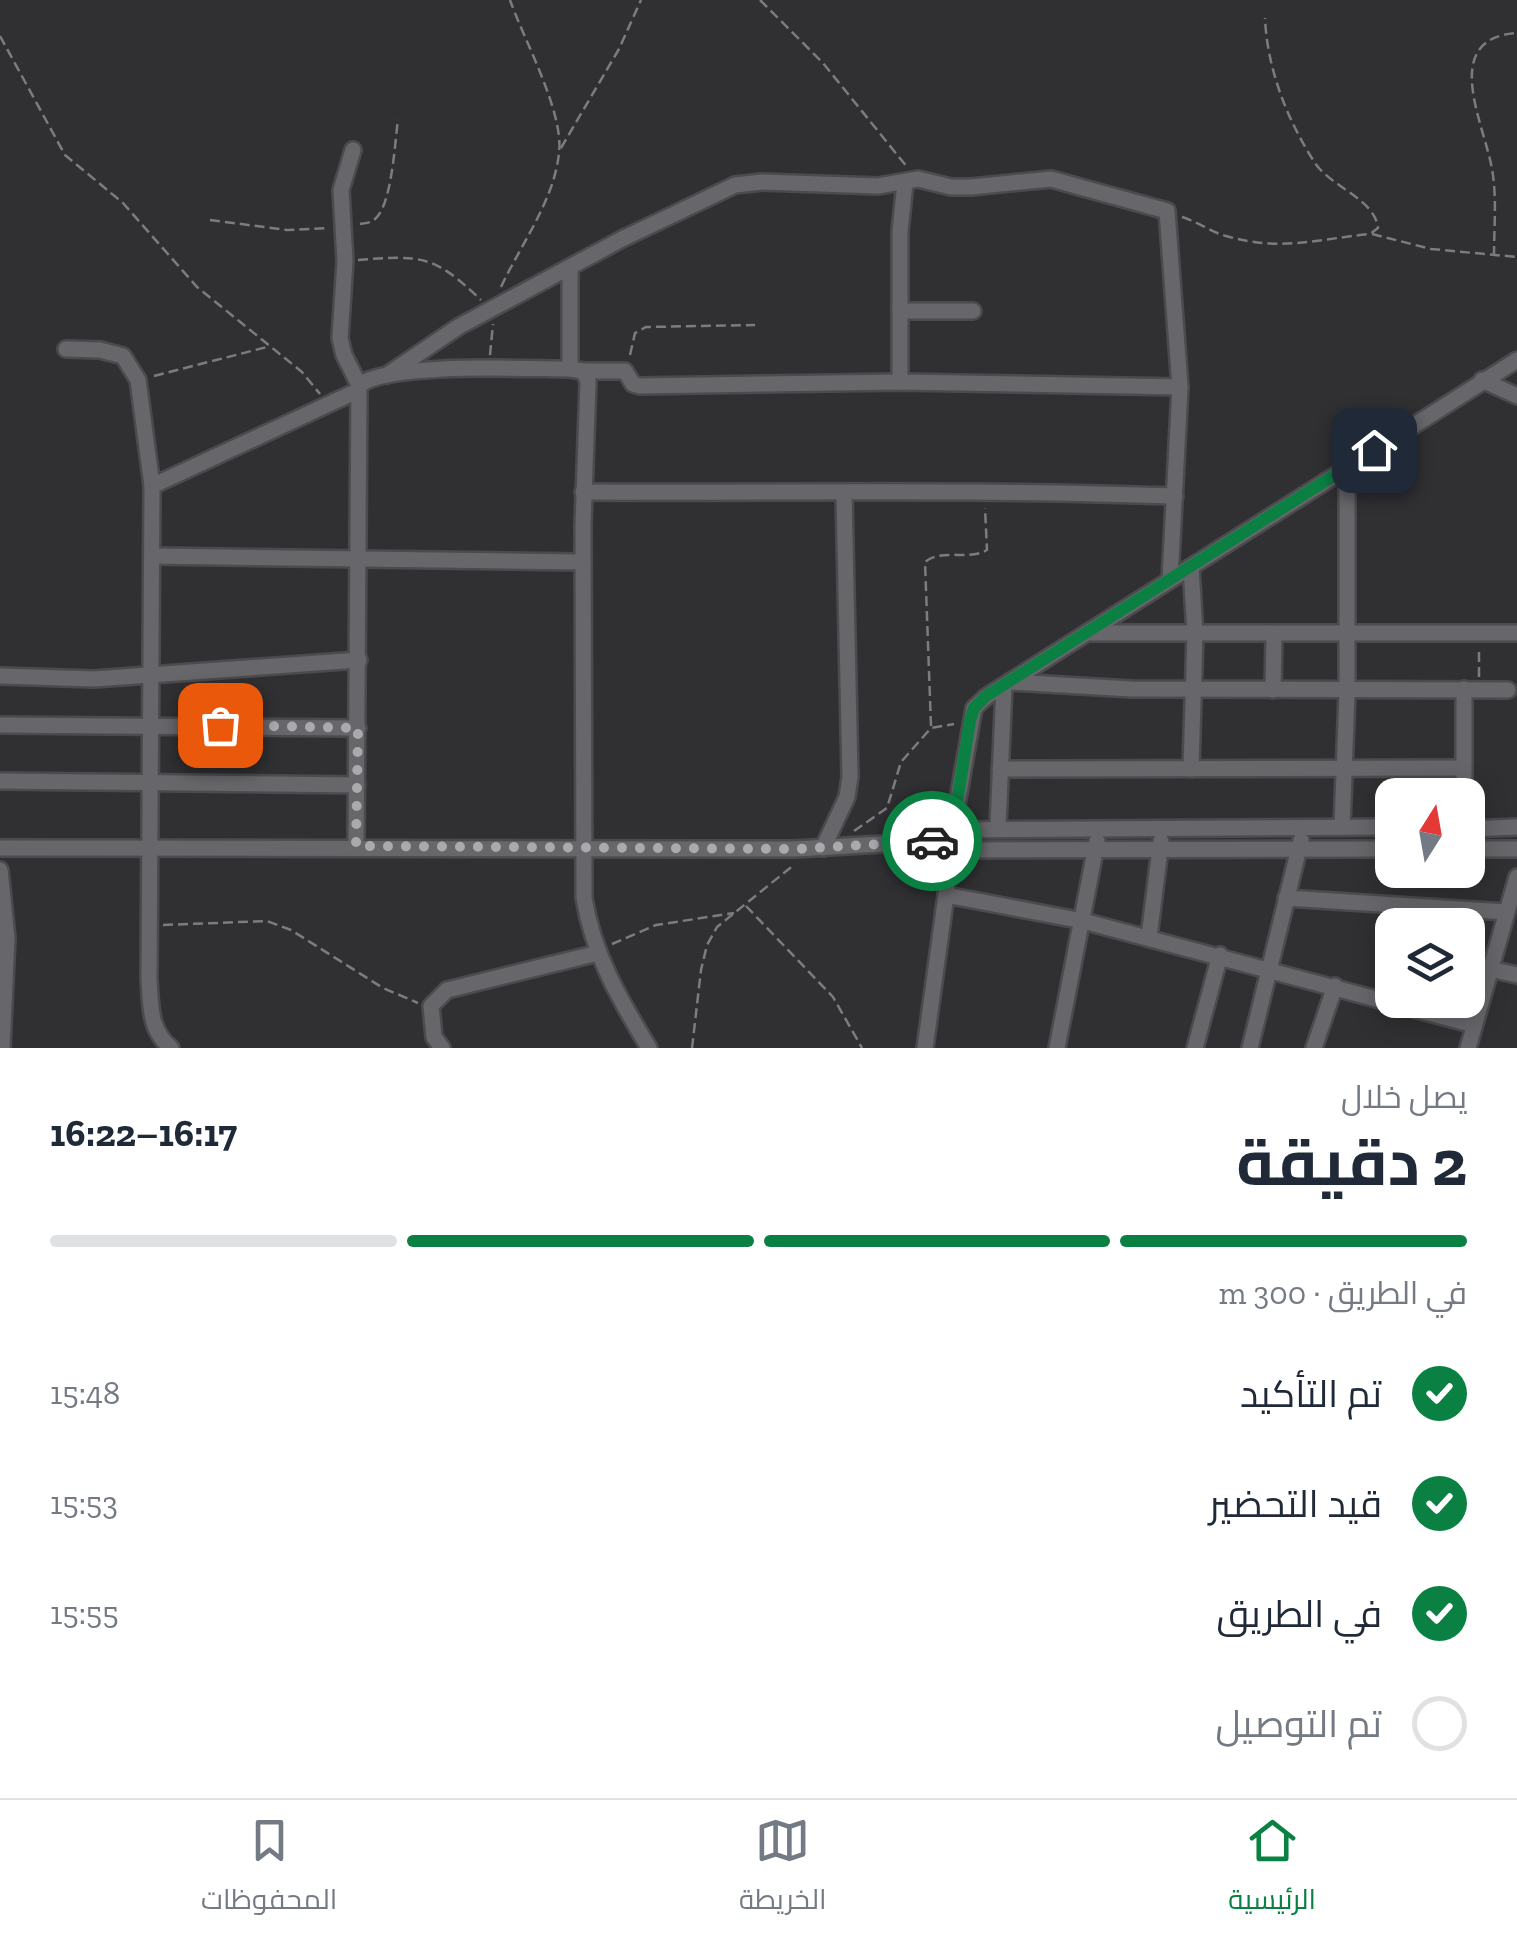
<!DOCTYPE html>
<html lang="ar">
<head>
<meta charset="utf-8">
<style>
  :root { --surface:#fff; --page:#f2f2f3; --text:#1f2937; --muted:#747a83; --line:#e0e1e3; --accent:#0b8043 }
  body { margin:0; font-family:"Zilla Slab",Cairo,serif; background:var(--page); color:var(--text); direction:rtl; height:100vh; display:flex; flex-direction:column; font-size:38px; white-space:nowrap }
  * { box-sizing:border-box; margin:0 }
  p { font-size:32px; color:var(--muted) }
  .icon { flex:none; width:55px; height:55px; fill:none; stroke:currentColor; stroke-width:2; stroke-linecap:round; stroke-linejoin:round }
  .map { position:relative; height:1048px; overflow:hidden; direction:ltr }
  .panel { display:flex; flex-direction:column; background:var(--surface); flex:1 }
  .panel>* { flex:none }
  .needle { width:65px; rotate:11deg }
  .fabs { position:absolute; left:1375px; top:778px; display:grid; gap:20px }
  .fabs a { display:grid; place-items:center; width:110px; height:110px; border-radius:20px; background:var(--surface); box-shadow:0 5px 25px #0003; font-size:50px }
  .pin { position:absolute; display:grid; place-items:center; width:85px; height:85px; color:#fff; margin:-42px; border-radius:20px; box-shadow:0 5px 15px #0006 }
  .courier { position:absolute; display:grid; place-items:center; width:100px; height:100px; margin:-50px; border:8px solid #0b8043; border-radius:50%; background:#fff; color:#222; box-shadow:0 2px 12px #0007 }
  .headline em { font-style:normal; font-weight:700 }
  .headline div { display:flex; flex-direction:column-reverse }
  .headline { display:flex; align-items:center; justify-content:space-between; height:170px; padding:0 50px }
  h1 { font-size:65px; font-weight:700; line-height:75px }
  .bar { display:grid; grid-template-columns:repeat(4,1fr); gap:15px 10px; align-content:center; height:120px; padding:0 50px }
  .bar i { height:12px; border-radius:8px; background:var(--line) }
  .bar .active { background:var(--accent) }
  .bar p { grid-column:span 4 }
  ol { padding:0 50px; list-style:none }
  li { display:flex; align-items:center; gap:30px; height:110px }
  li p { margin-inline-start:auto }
  li .icon { padding:10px; border-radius:50%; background:var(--accent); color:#fff; stroke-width:4 }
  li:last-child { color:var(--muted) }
  li i { width:55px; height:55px; border:5px solid var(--line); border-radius:50% }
  .tabs { display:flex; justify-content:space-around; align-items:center; height:140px; border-top:2px solid var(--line); background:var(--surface); font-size:28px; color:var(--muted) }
  .tabs a { display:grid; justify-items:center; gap:5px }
  .tabs .active { color:var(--accent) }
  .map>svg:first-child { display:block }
</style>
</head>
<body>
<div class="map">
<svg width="1517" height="1048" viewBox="0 0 1517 1048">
  <rect width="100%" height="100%" fill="#303033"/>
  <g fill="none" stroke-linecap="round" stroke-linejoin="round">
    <g stroke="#4b4b4d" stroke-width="20">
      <g id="minor">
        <path d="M353 150 341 190 345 261 340 338 344 355 359 385"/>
        <path d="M570 269V369"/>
        <path d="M900 311H973"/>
        <path d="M66 349 100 350 123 356 138 380 152 486 149 980C151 1006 149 1030 171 1048"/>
        <path d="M583 371H625L633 384 640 386 900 382 1180 387"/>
        <path d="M387 375 458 327 622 239 735 185 762 182 878 186 918 179 951 187H971L1051 179 1167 211 1180 387 1170 580"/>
        <path d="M1482 380 1517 396"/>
        <path d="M900 382V231L905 183"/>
        <path d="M152 486 357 391"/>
        <path d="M583 492C781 493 978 489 1175 496"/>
        <path d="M153 556 583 562"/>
        <path d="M1090 633H1517"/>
        <path d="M0 676 94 679 359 660"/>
        <path d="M1010 682 1131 689 1508 690"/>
        <path d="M1273 690 1274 634"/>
        <path d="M0 725 358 728"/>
        <path d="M1000 769 1463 768"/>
        <path d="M1191 769 1195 634 1191 567"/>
        <path d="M0 781 357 785"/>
        <path d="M1464 795V689"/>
        <path d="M998 827 1004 686"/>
        <path d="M1342 827 1347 694V468"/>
        <path d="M1468 829 1517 827"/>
        <path d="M952 830 1392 827"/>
        <path d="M356 846 359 385C390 362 527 369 570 369L583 371 588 381 583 525 584 898C593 954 620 1000 649 1048"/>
        <path d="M0 848 795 849 951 840"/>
        <path d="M823 848 847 797 850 777 844 494"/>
        <path d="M1468 849H1517"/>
        <path d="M949 850 1392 849"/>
        <path d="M0 870 7 938 2 1048"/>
        <path d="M946 895 1083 921 1474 1025"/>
        <path d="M1286 898 1506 912"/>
        <path d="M1149 937 1161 841"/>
        <path d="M1489 969 1517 975"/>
        <path d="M442 1048 434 1037 431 1006 447 990 598 953"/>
        <path d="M925 1048 946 895 949 850 974 708 986 697 1517 360"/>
        <path d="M1057 1048 1097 841"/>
        <path d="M1195 1048 1220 955"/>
        <path d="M1250 1048 1301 840"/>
        <path d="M1314 1048 1335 986"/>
        <path d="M1468 1048 1517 877"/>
      </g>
    </g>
    <g stroke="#7c7c7e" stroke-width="2.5" stroke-dasharray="10 5" stroke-linecap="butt">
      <path d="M760 0 823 63 907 167"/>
      <path d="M0 36 65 155 123 203 197 287 302 372 320 394"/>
      <path d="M561 148 619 49 641 0"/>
      <path d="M1182 217C1198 222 1211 232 1226 236 1282 252 1317 239 1370 234L1378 228C1375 199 1331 187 1315 163 1287 120 1267 68 1265 18"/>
      <path d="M210 220 287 230 327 228"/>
      <path d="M360 224C366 223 371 223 375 219 392 205 395 141 398 119"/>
      <path d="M1372 234 1431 249 1517 257"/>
      <path d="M1494 256C1494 227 1497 197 1492 169 1484 123 1439 38 1517 33"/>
      <path d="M358 260C422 255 434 255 481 300"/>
      <path d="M501 287C521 244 554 201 559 153 564 112 524 40 510 0"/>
      <path d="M490 355 493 324"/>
      <path d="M630 355 635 333 646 327 755 325"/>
      <path d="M154 376 267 347"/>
      <path d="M1479 677V650"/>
      <path d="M931 726 925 562C942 548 968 561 987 550L985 508"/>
      <path d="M854 831 887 808 901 762 931 728 954 724"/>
      <path d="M746 906 833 997 862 1048"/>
      <path d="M163 925 267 921 291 930 383 988 418 1003"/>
      <path d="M612 944 656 925 734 913"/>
      <path d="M692 1048 701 970 707 945 717 927 795 864"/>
    </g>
    <use href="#minor" stroke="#67676b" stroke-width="15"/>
  </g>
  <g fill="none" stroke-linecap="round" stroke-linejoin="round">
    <path stroke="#aaaaac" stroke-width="10" stroke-dasharray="0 18" d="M220 725 358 728 356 846 796 849 932 841"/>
    <path stroke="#0b8043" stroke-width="12" d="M932 841 951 840 970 721 974 708 986 696 1374 450"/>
  </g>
</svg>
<div class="fabs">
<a><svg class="needle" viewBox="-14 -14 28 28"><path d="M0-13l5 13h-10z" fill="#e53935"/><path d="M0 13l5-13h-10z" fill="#747a83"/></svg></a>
<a><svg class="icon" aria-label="layers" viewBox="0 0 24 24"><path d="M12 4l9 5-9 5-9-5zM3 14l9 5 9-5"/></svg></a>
</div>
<div class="pin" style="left:220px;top:725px;background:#ea580c"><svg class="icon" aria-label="bag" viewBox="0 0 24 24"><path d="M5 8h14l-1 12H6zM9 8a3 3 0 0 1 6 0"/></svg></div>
<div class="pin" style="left:1374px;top:450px;background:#1f2937"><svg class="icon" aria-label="home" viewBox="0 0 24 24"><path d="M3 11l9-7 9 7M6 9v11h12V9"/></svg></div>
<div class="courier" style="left:932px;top:841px"><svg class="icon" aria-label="car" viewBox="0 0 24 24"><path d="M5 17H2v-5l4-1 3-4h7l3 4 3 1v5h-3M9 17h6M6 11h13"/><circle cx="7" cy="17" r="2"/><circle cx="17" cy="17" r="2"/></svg></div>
</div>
<section class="panel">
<div class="headline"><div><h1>2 دقيقة</h1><p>يصل خلال</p></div><em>16:17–16:22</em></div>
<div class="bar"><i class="active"></i><i class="active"></i><i class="active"></i><i></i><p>في الطريق · 300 m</p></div>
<ol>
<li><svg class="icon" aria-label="check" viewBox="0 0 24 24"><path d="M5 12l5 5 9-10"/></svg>تم التأكيد<p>15:48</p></li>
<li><svg class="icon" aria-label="check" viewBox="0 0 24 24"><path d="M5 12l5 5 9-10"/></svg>قيد التحضير<p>15:53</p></li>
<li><svg class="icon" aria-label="check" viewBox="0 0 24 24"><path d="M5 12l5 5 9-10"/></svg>في الطريق<p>15:55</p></li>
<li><i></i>تم التوصيل</li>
</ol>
</section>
<nav class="tabs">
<a class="active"><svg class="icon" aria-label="home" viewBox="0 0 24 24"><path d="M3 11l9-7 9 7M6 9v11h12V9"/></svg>الرئيسية</a>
<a><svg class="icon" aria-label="map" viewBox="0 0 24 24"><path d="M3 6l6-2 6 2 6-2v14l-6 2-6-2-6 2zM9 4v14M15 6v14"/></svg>الخريطة</a>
<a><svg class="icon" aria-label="saved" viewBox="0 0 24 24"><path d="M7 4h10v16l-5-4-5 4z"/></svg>المحفوظات</a>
</nav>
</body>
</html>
